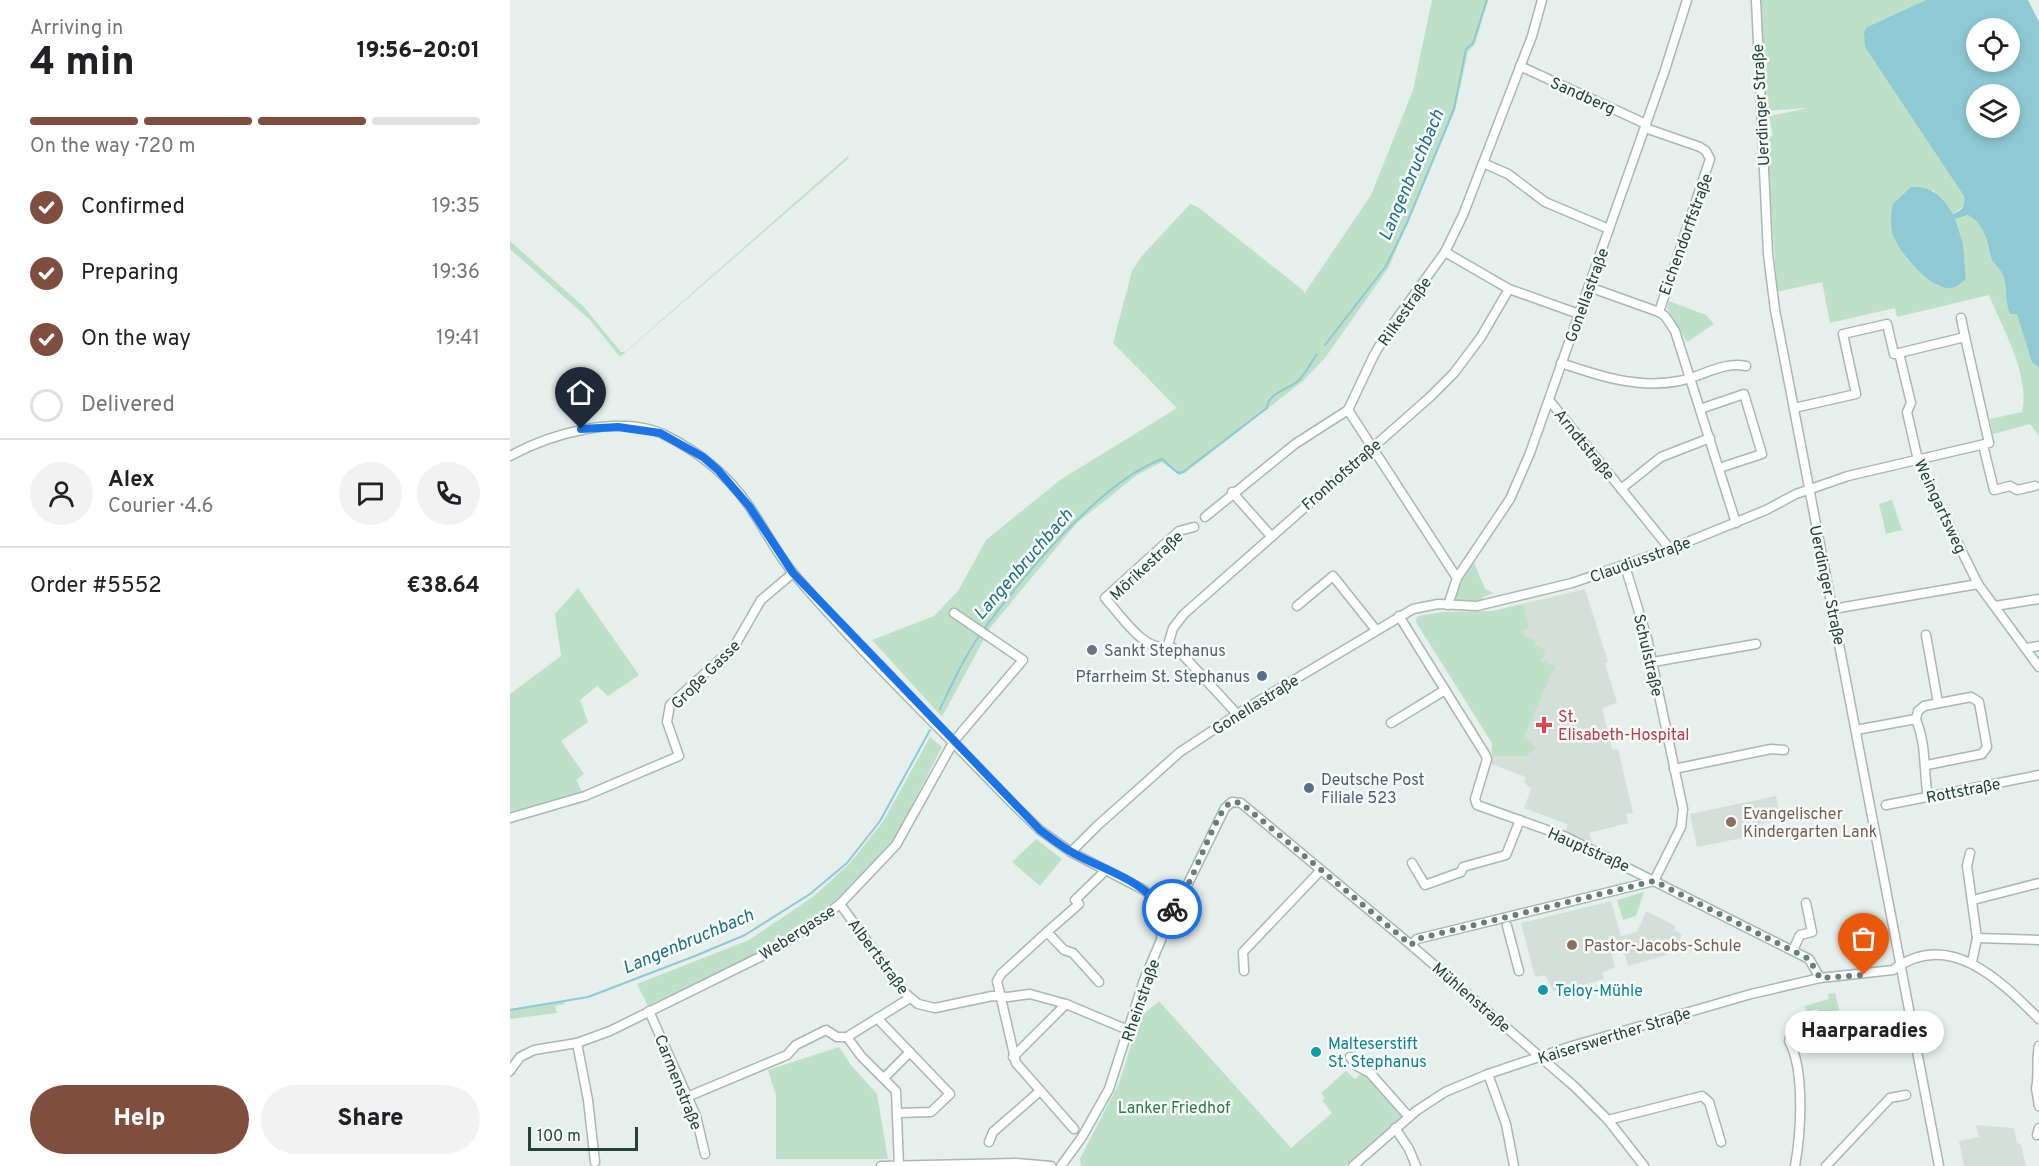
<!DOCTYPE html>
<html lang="en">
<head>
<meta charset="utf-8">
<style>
  :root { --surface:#fff; --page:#f2f2f2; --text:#202124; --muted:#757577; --line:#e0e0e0; --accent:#7f4e3f }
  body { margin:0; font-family:Overpass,sans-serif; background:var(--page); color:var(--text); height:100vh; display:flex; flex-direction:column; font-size:22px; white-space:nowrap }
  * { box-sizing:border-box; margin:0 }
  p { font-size:20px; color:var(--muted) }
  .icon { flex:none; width:33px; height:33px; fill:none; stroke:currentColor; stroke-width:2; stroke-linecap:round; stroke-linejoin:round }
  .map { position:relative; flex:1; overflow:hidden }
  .side { display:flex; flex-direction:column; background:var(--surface); width:510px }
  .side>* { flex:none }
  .buttons { position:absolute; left:1456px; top:18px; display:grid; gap:12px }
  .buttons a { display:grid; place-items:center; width:54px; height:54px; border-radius:50%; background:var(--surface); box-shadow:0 3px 9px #0003; font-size:30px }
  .scale { position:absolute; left:18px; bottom:15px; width:110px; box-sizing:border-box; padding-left:6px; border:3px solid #24423a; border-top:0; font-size:16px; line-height:21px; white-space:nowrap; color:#24423a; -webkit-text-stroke:4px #f7fbf9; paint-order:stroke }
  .pin { position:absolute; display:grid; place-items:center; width:51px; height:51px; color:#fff; margin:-62px -26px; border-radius:50% 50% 50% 0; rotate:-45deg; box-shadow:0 0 6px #0007 }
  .pin .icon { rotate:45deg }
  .courier { position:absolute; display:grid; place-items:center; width:60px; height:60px; margin:-30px; border:4px solid #1a73e8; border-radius:50%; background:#fff; color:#222; box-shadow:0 2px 8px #0007 }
  .bubble { position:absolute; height:42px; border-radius:21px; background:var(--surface); box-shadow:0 3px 9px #0003; font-size:20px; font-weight:800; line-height:42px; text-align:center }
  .overview em { font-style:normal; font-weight:800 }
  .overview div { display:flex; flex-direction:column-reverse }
  .overview { display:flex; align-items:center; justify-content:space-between; height:102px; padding:0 30px }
  h1 { font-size:39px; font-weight:800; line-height:45px }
  .bar { display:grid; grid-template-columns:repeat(4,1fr); gap:9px 6px; align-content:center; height:72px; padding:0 30px }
  .bar i { height:8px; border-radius:4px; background:var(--line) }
  .bar .current { background:var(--accent) }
  .bar p { grid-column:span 4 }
  .line { display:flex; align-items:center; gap:15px; padding:0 30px; border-top:2px solid var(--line) }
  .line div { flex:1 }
  .round { display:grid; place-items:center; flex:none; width:63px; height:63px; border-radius:32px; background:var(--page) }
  ol { padding:0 30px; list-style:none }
  li { display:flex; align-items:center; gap:18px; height:66px }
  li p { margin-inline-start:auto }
  li .icon { padding:6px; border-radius:50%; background:var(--accent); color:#fff; stroke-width:4 }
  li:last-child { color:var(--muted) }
  li i { width:33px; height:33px; border:3px solid var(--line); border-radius:50% }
  .action { display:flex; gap:12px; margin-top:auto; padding:12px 30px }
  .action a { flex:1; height:69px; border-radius:36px; background:var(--accent); color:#fff; font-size:24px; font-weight:800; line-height:69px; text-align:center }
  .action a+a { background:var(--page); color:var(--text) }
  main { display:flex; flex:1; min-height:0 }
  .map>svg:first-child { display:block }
</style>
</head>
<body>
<main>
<section class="side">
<div class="overview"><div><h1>4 min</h1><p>Arriving in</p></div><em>19:56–20:01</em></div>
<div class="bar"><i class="current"></i><i class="current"></i><i class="current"></i><i></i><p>On the way · 720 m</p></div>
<ol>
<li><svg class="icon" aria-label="check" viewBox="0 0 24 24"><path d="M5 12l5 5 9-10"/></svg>Confirmed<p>19:35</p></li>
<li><svg class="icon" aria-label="check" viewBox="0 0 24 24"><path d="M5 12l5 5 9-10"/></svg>Preparing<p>19:36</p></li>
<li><svg class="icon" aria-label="check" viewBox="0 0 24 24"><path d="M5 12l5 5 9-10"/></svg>On the way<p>19:41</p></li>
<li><i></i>Delivered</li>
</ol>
<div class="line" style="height:108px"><a class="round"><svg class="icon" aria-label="person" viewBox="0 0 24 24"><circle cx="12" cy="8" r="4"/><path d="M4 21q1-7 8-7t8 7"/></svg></a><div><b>Alex</b><p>Courier · 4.6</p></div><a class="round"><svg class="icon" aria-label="chat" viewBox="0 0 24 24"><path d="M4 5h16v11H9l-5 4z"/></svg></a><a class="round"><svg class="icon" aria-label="phone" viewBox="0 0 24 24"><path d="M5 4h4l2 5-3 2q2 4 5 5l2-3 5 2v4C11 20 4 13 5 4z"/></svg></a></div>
<div class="line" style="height:78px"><div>Order #5552</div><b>€38.64</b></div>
<div class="action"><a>Help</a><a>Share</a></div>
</section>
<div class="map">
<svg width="1529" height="1166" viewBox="0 0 1529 1166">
  <rect width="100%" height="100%" fill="#e6efeb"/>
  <g fill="#d4dfda">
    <path d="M1075 589 1098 662 1095 663 1107 703 1092 708 1102 750 1108 749 1123 813 1116 814 1118 823 1079 833 1082 843 1057 832V824L1014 808 1021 789 1014 782 1016 777 981 764 982 743 906 622 907 617 914 614 983 611Z"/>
    <path d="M1266 796 1271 820 1250 824 1252 834 1187 847 1180 814Z"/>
    <path d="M1101 901 1111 936 1127 932 1136 911 1166 926 1164 930 1172 934 1169 941 1165 939 1156 955 1118 966 1112 944 1100 947 1105 968 1092 972 1094 979 1048 992 1043 990 1035 975 1025 977 1011 923Z"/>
    <path d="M1466 1125 1504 1128 1507 1143 1511 1144 1516 1166H1454L1449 1141 1469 1137Z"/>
  </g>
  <g fill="#bfe0c8">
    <path d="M922 0H978L965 44 958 52 945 110 879 267 815 358 793 381 675 473 669 475 652 462 627 475 567 523 480 628 432 717 362 640 424 616 448 591 476 540 550 480 667 408 603 343 622 271 631 257 680 204 688 207 794 291V294L861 195 903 90Z"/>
    <path d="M1251 0H1416L1357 27 1355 46 1454 196V206L1443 214 1423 190 1397 259 1428 286 1456 279 1453 243 1445 219 1459 215 1473 227 1482 261C1502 279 1492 291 1500 313L1507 314 1526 366 1529 368V436L1520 424 1483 434 1480 419 1512 412C1520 374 1493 330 1479 295L1387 317 1385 308 1320 323 1312 282 1267 292 1256 137 1263 136 1259 116 1298 108 1254 111Z"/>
    <path d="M338 156 339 158 110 357 80 320 0 249V241L74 307 111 352H115Z"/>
    <path d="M1159 301 1196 315 1204 324 1177 342 1157 308Z"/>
    <path d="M1382 500 1392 530 1376 534 1369 504Z"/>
    <path d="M963 560 975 589 984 593 973 597V600L947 601 944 598 949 581Z"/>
    <path d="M68 588 129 675 98 696 87 686 70 700 78 722 51 741 74 774 66 780 73 793 0 813V694L51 656 45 614Z"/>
    <path d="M1013 604 1019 628 1012 630 1014 637 1025 640V645L1036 650 1031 661 1045 666 1014 737 1027 748 1015 756H982V743L906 622 907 617 932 612 983 611Z"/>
    <path d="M420 737 432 747 383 842 329 900 303 921 255 950 138 1006 127 984 239 940 304 896 341 862 374 820Z"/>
    <path d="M526 839 552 859 530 886 502 862Z"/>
    <path d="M1134 892 1126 916 1113 920 1107 900Z"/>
    <path d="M1325 993 1329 1010 1309 1015 1308 1009 1296 1012 1294 1006 1319 999 1318 994Z"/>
    <path d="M54 1001 55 1004 45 1006 47 1013 0 1019V1009Z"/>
    <path d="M649 1001 781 1148 822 1113 812 1100 815 1098 811 1093 836 1071 845 1079 854 1071 893 1115 835 1166H571L570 1159 609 1083 630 1017Z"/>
    <path d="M329 1047 341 1065 367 1094 378 1159H266V1095L258 1070Z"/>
  </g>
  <path fill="#8ec9d4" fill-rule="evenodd" d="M1416 0H1518L1529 22V368L1522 362 1507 314H1500C1492 292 1502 279 1482 261 1477 242 1476 225 1458 215L1445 219 1453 243 1456 279C1451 283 1446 288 1440 288 1420 290 1386 249 1382 232 1380 222 1381 213 1383 204L1401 187C1422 186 1432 196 1443 214 1453 210 1455 207 1454 196L1355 47 1354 32 1357 27ZM1467 28H1500V62H1467ZM1467 94H1500V128H1467Z"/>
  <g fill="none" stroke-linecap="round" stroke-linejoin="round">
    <g stroke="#8ec9d4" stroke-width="2">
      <path d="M815 345 876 266 897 223 944 109 956 49 963 43 977 0"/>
      <path d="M430 709C443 682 456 653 474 629 514 575 590 482 652 459L668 473 673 472 757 408C758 392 778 390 788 381 795 375 801 362 807 354"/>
      <path d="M0 1010 78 997 185 956 235 935 300 894 337 863 370 821 420 730"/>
    </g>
    <g stroke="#a8b8b2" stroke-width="11">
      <g id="minor">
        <path d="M1246 0 1258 254 1265 310 1429 1166"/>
        <path d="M1010 66 1136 124"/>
        <path d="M1135 128 1190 147 1196 151 1200 159 1149 312"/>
        <path d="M973 163 998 174 1035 202 1099 229"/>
        <path d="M935 252 999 289 1069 314"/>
        <path d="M1079 287 1149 312 1155 316 1165 331 1226 523"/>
        <path d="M1451 318 1455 337"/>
        <path d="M1051 363C1089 376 1128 389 1169 381 1192 377 1212 361 1236 366"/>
        <path d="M1039 400 1160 549"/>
        <path d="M1284 408 1346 394 1333 334 1377 324 1384 354 1389 353 1401 403 1397 412 1408 460 1416 479 1468 584 1529 667"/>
        <path d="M1190 409 1234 394 1252 454 1209 468"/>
        <path d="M1473 445 1484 490 1500 486 1507 490 1525 486"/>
        <path d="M0 456C40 434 109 414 153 434 188 451 217 474 239 506 254 528 267 554 284 574 352 654 429 727 501 802L530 830 561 852 634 890 647 901 654 912 651 940 634 980 599 1089 572 1137 551 1166"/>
        <path d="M1111 489 1151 457 1200 438"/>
        <path d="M722 492 761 536"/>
        <path d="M695 517 785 444 838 410"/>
        <path d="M1115 566 1137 638 1173 809 1171 827 1144 881"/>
        <path d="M947 578 1000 499 1020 453 1155 70 1177 0"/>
        <path d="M938 605 947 578 838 410 864 355 880 328 935 252 953 215 1022 36 1032 0"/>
        <path d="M787 606 823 576 866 630"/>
        <path d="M1485 606 1529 599"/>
        <path d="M1323 609 1468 584"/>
        <path d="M889 616 975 754 977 759 965 799 967 805 1054 836 1299 959 1310 978"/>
        <path d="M1416 635 1428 703"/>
        <path d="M658 645C636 655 610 614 595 598L669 531 684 527"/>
        <path d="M1517 648 1529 646"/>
        <path d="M1143 662 1246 644"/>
        <path d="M727 714 672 654 658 645 663 628 674 614 920 397 944 373 971 337 999 289"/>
        <path d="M1406 719 1408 711 1414 706 1461 697 1469 702 1477 747 1472 754 1417 765"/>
        <path d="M881 723 935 690"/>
        <path d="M1346 730 1406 719C1417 747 1413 769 1418 797"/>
        <path d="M1164 769 1261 749 1274 750"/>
        <path d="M1376 805 1529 775"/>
        <path d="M0 818 75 796 169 756 157 722 160 705 224 647 251 600 283 573"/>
        <path d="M561 852 587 826 670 752 735 709 903 609 928 604 967 606 1062 583 1160 549 1256 510 1286 494 1338 476 1479 443 1455 337 1389 353"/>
        <path d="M1460 853 1457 866 1467 938 1462 962"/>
        <path d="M902 863 915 885 951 872 953 867 996 855 1010 820"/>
        <path d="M1463 900 1529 883"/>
        <path d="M330 904 395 993 408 1004 425 1008 482 996 498 997 520 994 556 1004 618 1030"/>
        <path d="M654 912 668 904 715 808 722 802 731 803 901 945 1065 1087 1098 1120 1134 1166"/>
        <path d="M997 926 1009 971"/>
        <path d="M537 932 569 904 565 900 596 870"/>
        <path d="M1467 938 1529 940"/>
        <path d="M901 945 907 939 1144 881"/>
        <path d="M1283 950 1290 935 1302 932 1296 903"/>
        <path d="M734 971 733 952 811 870"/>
        <path d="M139 1011 186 1116 195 1154"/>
        <path d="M367 1018 440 1094 421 1112 388 1113"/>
        <path d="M1283 1025 1279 1041C1295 1070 1291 1133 1285 1166"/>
        <path d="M337 1037 351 1056 386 1091 389 1166"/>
        <path d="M67 1043 78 1100 85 1162"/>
        <path d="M1529 1046C1526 1058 1529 1078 1526 1088L1529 1106"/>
        <path d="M503 1057 556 1004"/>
        <path d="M840 1057 847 1066 860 1073 899 1117"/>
        <path d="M0 1071 10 1057 24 1050 67 1043 100 1031 254 955 304 924 330 904 386 845 444 741 513 660 444 613"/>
        <path d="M978 1074 996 1124 1004 1166"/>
        <path d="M375 1077 400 1052"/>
        <path d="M177 1097 277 1055 286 1045 316 1030 327 1037H337L400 998"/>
        <path d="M1098 1120 1192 1096 1199 1102 1211 1142"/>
        <path d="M885 1128 899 1149 906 1166"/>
        <path d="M564 1129 506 1063 487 981 491 974 537 932 554 950 563 953 589 982"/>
        <path d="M1527 1135 1529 1128"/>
        <path d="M479 1142 483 1132 530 1091"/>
        <path d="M371 1166 506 1163 541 1166"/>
        <path d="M843 1166 906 1111 935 1092 978 1074 1062 1046 1241 994 1310 978 1383 970C1439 928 1491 981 1529 1019"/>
        <path d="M1316 1166 1380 1098 1396 1095"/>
      </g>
    </g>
    <use href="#minor" stroke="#fff" stroke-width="8"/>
  </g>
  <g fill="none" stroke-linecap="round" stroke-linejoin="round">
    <path stroke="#687f78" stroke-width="6" stroke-dasharray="0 10.8" d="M662 909C683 890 705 807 722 802 725 801 728 803 731 803L901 945 907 939 1144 881 1299 959 1310 978 1354 975"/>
    <path stroke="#1a73e8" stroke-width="8" d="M71 429 108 427 150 433 193 457 208 470 239 506 283 573 530 830C541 838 552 847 565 854 594 870 636 881 654 912L662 909"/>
  </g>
  <circle fill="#6b7280" stroke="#f7fbf9" stroke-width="2" cx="582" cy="650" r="6"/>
  <g fill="#5c6f8a" stroke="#f7fbf9" stroke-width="2">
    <circle cx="752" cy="676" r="6"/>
    <circle cx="799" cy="788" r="6"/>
  </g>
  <path fill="#e0444e" stroke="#f7fbf9" stroke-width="2" d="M1031 716h6v6h6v6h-6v6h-6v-6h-6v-6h6z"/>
  <g fill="#8d6e63" stroke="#f7fbf9" stroke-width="2">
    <circle cx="1221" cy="822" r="6"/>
    <circle cx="1062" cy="945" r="6"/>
  </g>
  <g fill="#0f9aa8" stroke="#f7fbf9" stroke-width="2">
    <circle cx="1033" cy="990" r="6"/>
    <circle cx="806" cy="1052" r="6"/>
  </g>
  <g text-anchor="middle" stroke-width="5" stroke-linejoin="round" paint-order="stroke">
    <g font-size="16" fill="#24423a" stroke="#f7fbf9">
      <text transform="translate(1073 95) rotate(24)" y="6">Sandberg</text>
      <text transform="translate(1250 105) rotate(-93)" y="6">Uerdinger Straße</text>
      <text transform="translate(1175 234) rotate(-70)" y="6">Eichendorffstraße</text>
      <text transform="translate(1076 295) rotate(-70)" y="6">Gonellastraße</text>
      <text transform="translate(894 311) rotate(-55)" y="6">Rilkestraße</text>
      <text transform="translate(1075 444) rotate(51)" y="6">Arndtstraße</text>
      <text transform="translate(831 474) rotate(-41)" y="6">Fronhofstraße</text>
      <text transform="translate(1431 506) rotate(65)" y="6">Weingartsweg</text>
      <text transform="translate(1130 559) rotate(-20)" y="6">Claudiusstraße</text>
      <text transform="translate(636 565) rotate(-43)" y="6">Mörikestraße</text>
      <text transform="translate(1318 585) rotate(78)" y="6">Uerdinger Straße</text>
      <text transform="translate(1139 655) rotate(77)" y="6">Schulstraße</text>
      <text transform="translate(195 674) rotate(-45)" y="6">Große Gasse</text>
      <text transform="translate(745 704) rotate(-32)" y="6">Gonellastraße</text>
      <text transform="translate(1453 790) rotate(-11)" y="6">Rottstraße</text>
      <text transform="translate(1079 849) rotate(24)" y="6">Hauptstraße</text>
      <text transform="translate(287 932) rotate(-33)" y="6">Webergasse</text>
      <text transform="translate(369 956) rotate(53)" y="6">Albertstraße</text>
      <text transform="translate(962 997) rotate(41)" y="6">Mühlenstraße</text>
      <text transform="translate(630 1000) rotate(-71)" y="6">Rheinstraße</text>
      <text transform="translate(1104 1035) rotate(-17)" y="6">Kaiserswerther Straße</text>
      <text transform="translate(169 1082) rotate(68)" y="6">Carmenstraße</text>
    </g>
    <g font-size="16" fill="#5b616d" stroke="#f7fbf9" text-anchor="start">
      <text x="594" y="656">Sankt Stephanus</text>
    </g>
    <g font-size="16" fill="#4e5e75" stroke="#f7fbf9" text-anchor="end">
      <text x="740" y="682">Pfarrheim St. Stephanus</text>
      <text x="811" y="785" text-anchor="start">Deutsche Post<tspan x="811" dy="18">Filiale 523</tspan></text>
    </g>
    <g font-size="16" fill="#be3a42" stroke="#f7fbf9" text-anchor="start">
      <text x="1048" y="722">St.<tspan x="1048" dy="18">Elisabeth-Hospital</tspan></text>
    </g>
    <g font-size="16" fill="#785e54" stroke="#f7fbf9" text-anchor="start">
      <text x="1233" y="819">Evangelischer<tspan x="1233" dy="18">Kindergarten Lank</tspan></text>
      <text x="1074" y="951">Pastor-Jacobs-Schule</text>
    </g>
    <g font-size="16" fill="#0d838f" stroke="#f7fbf9" text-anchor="start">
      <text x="1045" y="996">Teloy-Mühle</text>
      <text x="818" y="1049">Malteserstift<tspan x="818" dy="18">St. Stephanus</tspan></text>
    </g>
    <g font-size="16" fill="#2d7a4b" stroke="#f7fbf9">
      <text x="664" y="1113">Lanker Friedhof</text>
    </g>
    <g font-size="18" font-style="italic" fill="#1c6f80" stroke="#f7fbf9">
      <text transform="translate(901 175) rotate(-67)" y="6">Langenbruchbach</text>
      <text transform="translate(513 564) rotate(-49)" y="6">Langenbruchbach</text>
      <text transform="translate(178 941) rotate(-23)" y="6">Langenbruchbach</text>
    </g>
  </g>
</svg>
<div class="buttons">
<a><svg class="icon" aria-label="locate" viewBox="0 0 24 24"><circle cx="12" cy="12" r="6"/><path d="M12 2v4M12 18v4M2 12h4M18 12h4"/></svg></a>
<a><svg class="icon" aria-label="layers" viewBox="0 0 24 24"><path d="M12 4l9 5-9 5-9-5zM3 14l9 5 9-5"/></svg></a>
</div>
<div class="scale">100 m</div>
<div class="pin" style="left:1354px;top:975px;background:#ea580c"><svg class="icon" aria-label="bag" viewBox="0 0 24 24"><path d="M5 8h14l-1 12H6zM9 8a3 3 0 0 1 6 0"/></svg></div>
<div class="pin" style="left:71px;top:429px;background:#1f2937"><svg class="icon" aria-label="home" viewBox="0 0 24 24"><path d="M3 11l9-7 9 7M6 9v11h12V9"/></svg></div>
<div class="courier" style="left:662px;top:909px"><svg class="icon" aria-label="bike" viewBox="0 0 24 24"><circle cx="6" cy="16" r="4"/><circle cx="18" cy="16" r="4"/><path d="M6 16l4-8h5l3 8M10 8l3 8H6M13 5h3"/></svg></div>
<div class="bubble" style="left:1275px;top:1011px;width:159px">Haarparadies</div>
</div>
</main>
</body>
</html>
